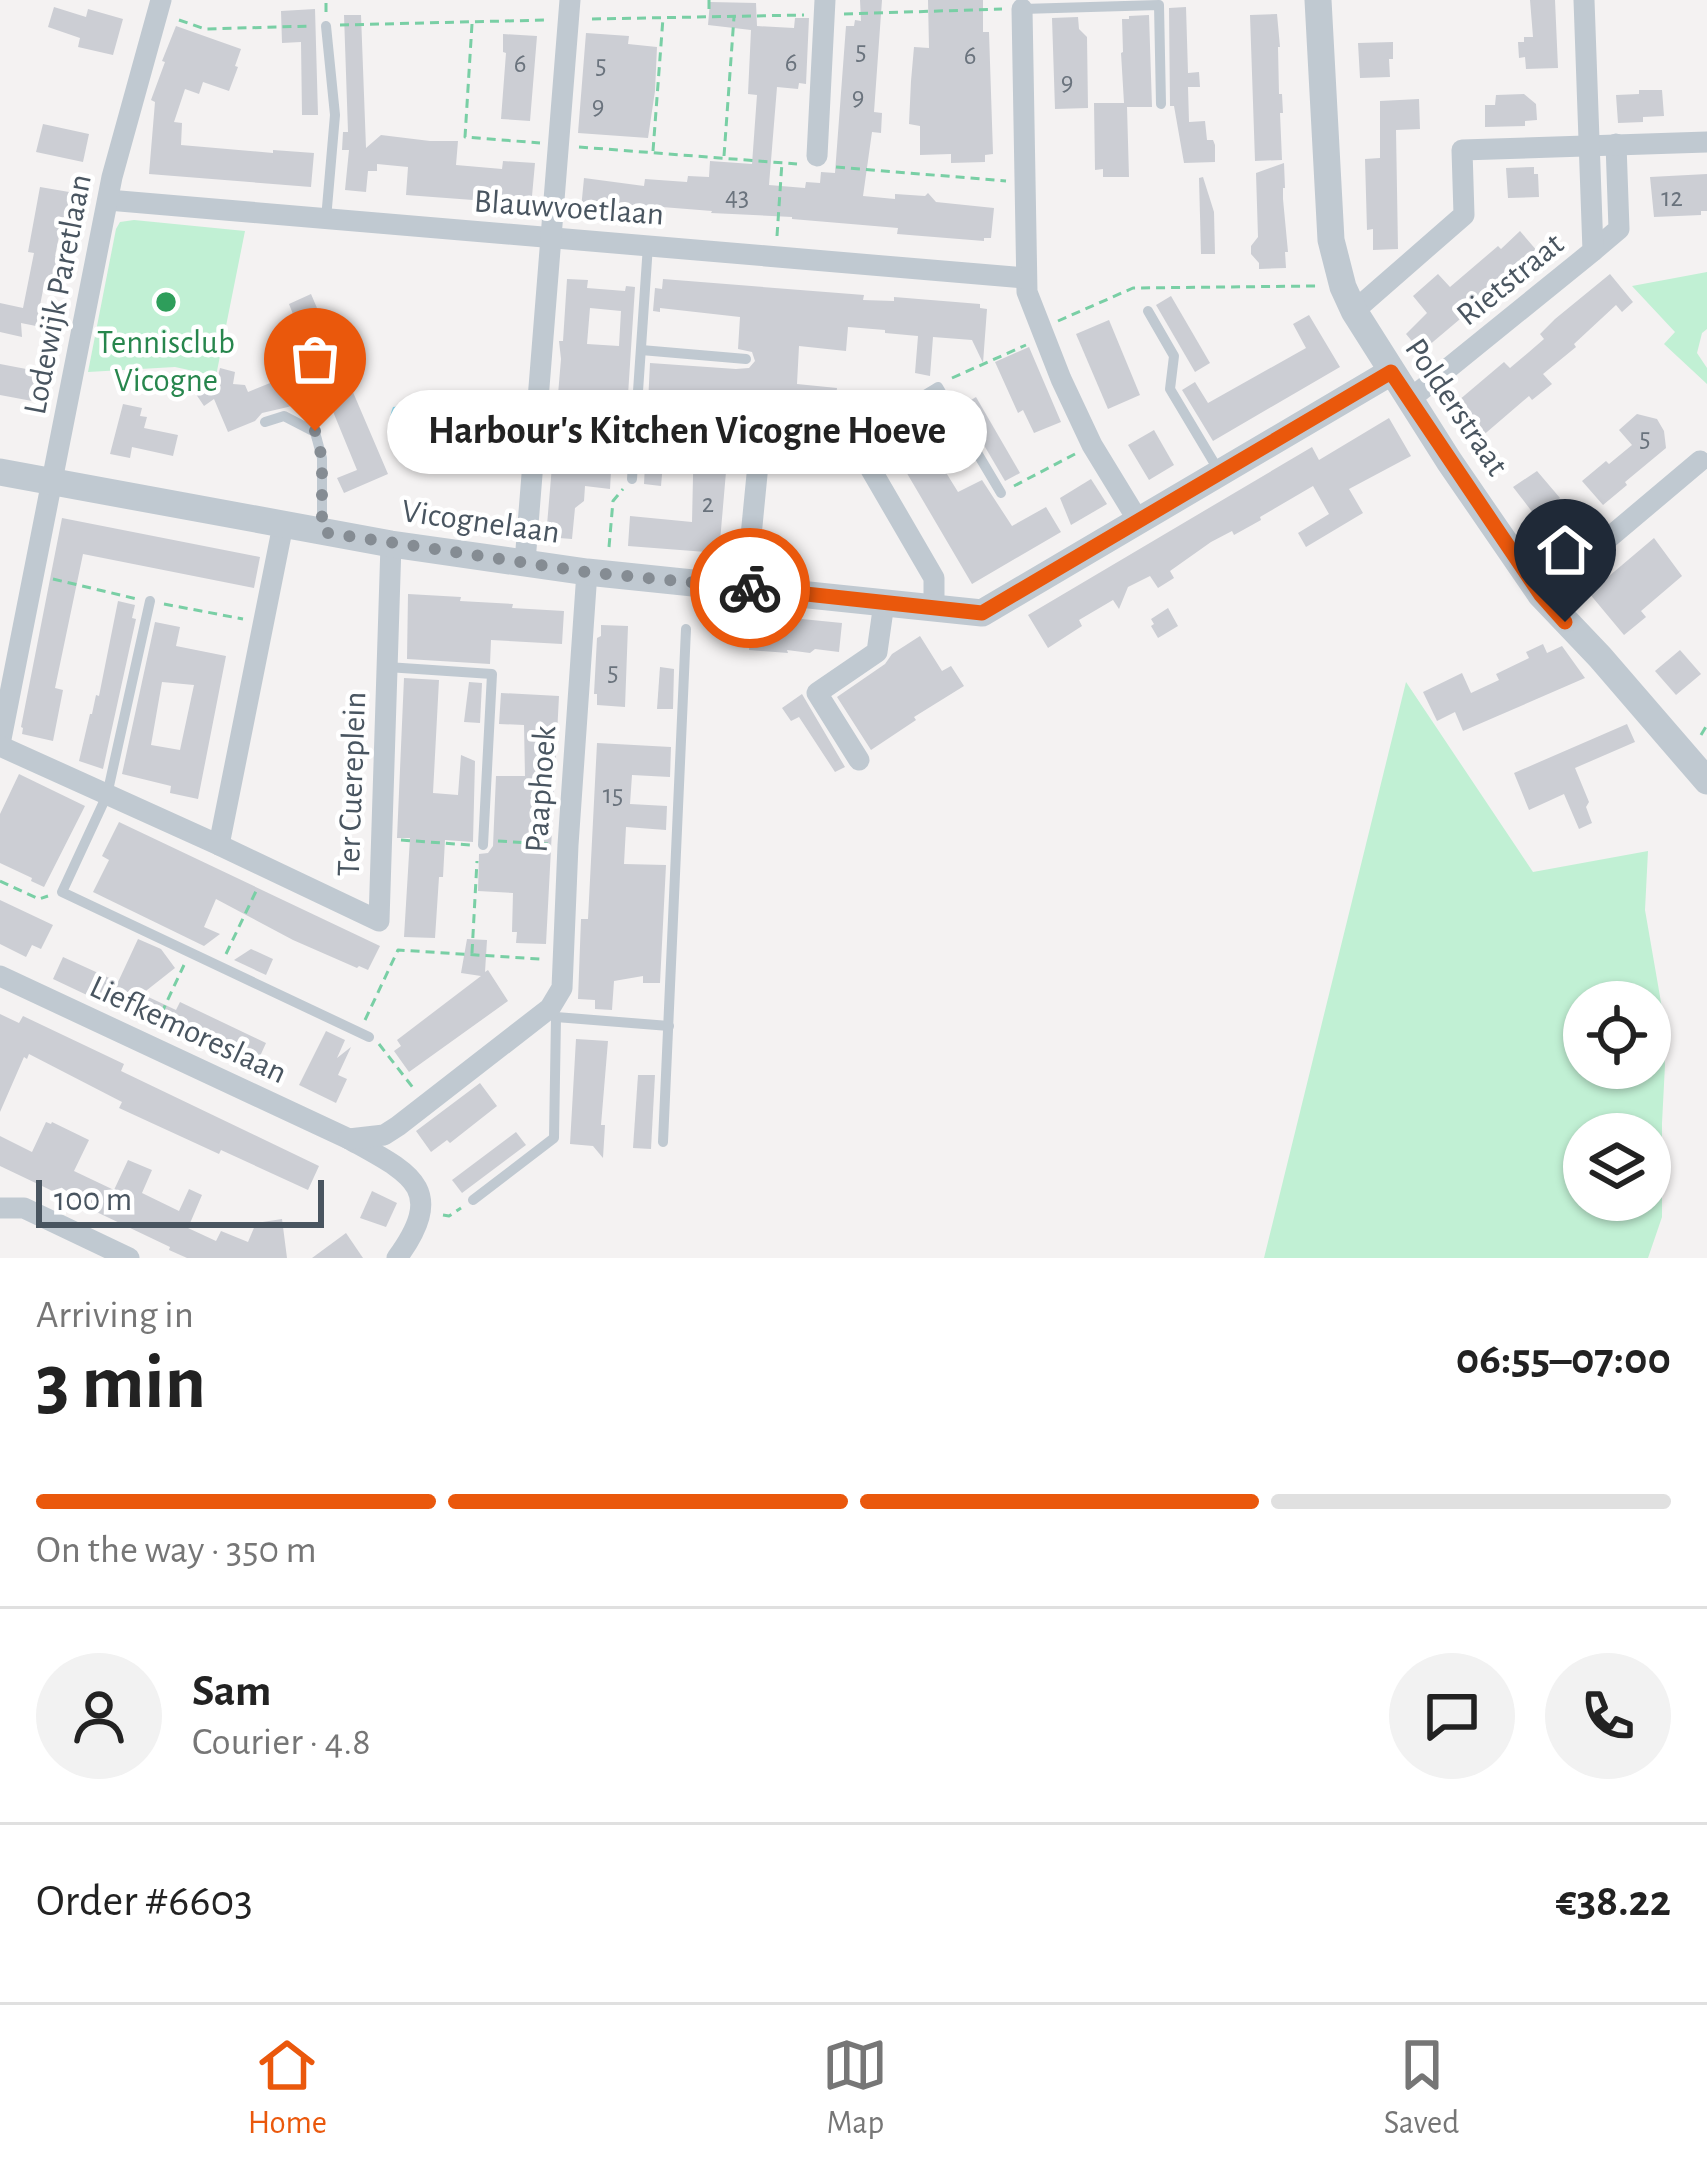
<!DOCTYPE html>
<html lang="en">
<head>
<meta charset="utf-8">
<style>
  :root { --surface:#fff; --page:#f2f2f2; --text:#222; --muted:#767676; --line:#e0e0e0; --accent:#ea580c }
  body { margin:0; font-family:"Alegreya Sans",sans-serif; background:var(--page); color:var(--text); height:100vh; display:flex; flex-direction:column; font-size:45px; white-space:nowrap }
  * { box-sizing:border-box; margin:0 }
  p { font-size:39px; color:var(--muted) }
  .icon { flex:none; width:66px; height:66px; fill:none; stroke:currentColor; stroke-width:2; stroke-linecap:round; stroke-linejoin:round }
  .map { position:relative; height:1258px; overflow:hidden }
  .panel { display:flex; flex-direction:column; background:var(--surface); flex:1 }
  .panel>* { flex:none }
  .controls { position:absolute; left:1563px; top:981px; display:grid; gap:24px }
  .controls a { display:grid; place-items:center; width:108px; height:108px; border-radius:50%; background:var(--surface); box-shadow:0 3px 9px #0004; font-size:60px }
  .scale { position:absolute; left:36px; bottom:30px; width:288px; box-sizing:border-box; padding-left:12px; border:6px solid #495560; border-top:0; font-size:33px; line-height:42px; white-space:nowrap; color:#495560; -webkit-text-stroke:9px #fff; paint-order:stroke }
  .pin { position:absolute; display:grid; place-items:center; width:102px; height:102px; color:#fff; margin:-123px -51px; border-radius:50% 50% 50% 0; rotate:-45deg; box-shadow:0 0 12px #0007 }
  .pin .icon { rotate:45deg }
  .courier { position:absolute; display:grid; place-items:center; width:120px; height:120px; margin:-60px; border:9px solid #ea580c; border-radius:50%; background:#fff; color:#222; box-shadow:0 3px 15px #0007 }
  .bubble { position:absolute; height:84px; border-radius:42px; background:var(--surface); box-shadow:0 3px 9px #0004; font-size:39px; font-weight:700; line-height:84px; text-align:center }
  .summary em { font-style:normal; font-weight:700 }
  .summary div { display:flex; flex-direction:column-reverse }
  .summary { display:flex; align-items:center; justify-content:space-between; height:204px; padding:0 36px }
  h1 { font-size:78px; font-weight:700; line-height:90px }
  .bar { display:grid; grid-template-columns:repeat(4,1fr); gap:18px 12px; align-content:center; height:144px; padding:0 36px }
  .bar i { height:15px; border-radius:9px; background:var(--line) }
  .bar .active { background:var(--accent) }
  .bar p { grid-column:span 4 }
  .line { display:flex; align-items:center; gap:30px; padding:0 36px; border-top:3px solid var(--line) }
  .line div { flex:1 }
  .round { display:grid; place-items:center; flex:none; width:126px; height:126px; border-radius:63px; background:var(--page) }
  .tabs { display:flex; justify-content:space-around; align-items:center; height:168px; border-top:3px solid var(--line); background:var(--surface); font-size:33px; color:var(--muted) }
  .tabs a { display:grid; justify-items:center; gap:6px }
  .tabs .active { color:var(--accent) }
  .map>svg:first-child { display:block }
</style>
</head>
<body>
<div class="map">
<svg width="1707" height="1258" viewBox="0 0 1707 1258">
  <rect width="100%" height="100%" fill="#f4f2f2"/>
  <g fill="#c1f0d4" fill-rule="evenodd">
    <path d="M134 220 245 231 216 376 175 367 88 372 116 229 120 222Z"/>
    <path d="M1707 272V329L1702 333 1697 353 1707 368V384L1664 344 1675 332 1632 286Z"/>
    <path d="M1406 682 1533 872 1648 851 1645 910 1662 1008 1665 1065 1662 1123V1217L1648 1258H1264ZM1584 1002H1650V1068H1584ZM1584 1134H1650V1200H1584Z"/>
  </g>
  <path fill="#8fd8ed" d="M440 395 450 397 454 408 439 431C418 443 379 441 393 407L401 406 410 418 424 420 432 415Z"/>
  <g fill="#ccced4" fill-rule="evenodd">
    <path d="M860 0H882L874 112 882 113 881 133 872 132 863 196 895 199V194L925 196 928 193 936 202 994 208 991 238H984V241L897 234 898 228 792 219V217L711 213 712 211 662 207V215L581 209 584 178 644 186 645 179 687 182 688 176 709 177 710 161 752 164 757 95 748 94 751 30 708 25 710 2 756 3 757 26 794 28 795 18H809L806 84 799 83 798 89 777 87 769 185 805 188 806 182 820 183 821 172 835 173 846 26H854L855 20 861 21Z"/>
    <path d="M928 0H983V32H989L993 154 985 155V162L951 163V154L920 155V126L909 124 911 81 914 47 929 48Z"/>
    <path d="M1530 0H1555L1558 68 1526 69 1525 57 1519 58 1518 42H1524V37H1533Z"/>
    <path d="M54 7 86 17 88 9 123 19 113 55 78 47 80 38 48 27Z"/>
    <path d="M1186 7 1188 73 1199 72 1200 87H1188L1189 122 1205 121 1207 140H1213L1215 145V162L1184 163 1174 106H1170L1169 8Z"/>
    <path d="M315 9 318 115H302L301 42 282 43 281 11Z"/>
    <path d="M1277 14 1280 47H1278L1279 94H1282L1283 113H1280L1282 160 1255 161 1250 15Z"/>
    <path d="M344 15H361L366 148 381 135 430 141H458L456 165 502 169 503 161 535 163 532 196 526 199 525 204 406 195 408 167 377 164V171H368L366 192 345 190 349 150H342L343 132H348Z"/>
    <path d="M1149 15 1152 107H1127L1129 177H1103V169L1095 170 1094 103H1124L1121 53 1123 52 1122 19H1129V16Z"/>
    <path d="M1078 17 1079 29 1087 37 1088 108 1055 109 1052 18Z"/>
    <path d="M176 26 241 49 235 66 238 67 229 91 203 82 199 94 185 89 174 122 182 123 181 145 273 153V150L314 153 311 187 149 174 155 102 151 100 165 62 162 61Z"/>
    <path d="M586 33 629 36 628 44 657 47 655 91 648 138 578 133Z"/>
    <path d="M503 34 537 36 530 121 501 119 506 53 503 52Z"/>
    <path d="M1393 42V59H1389L1390 77 1360 78 1358 43Z"/>
    <path d="M1639 90H1662L1664 116 1643 117V122L1618 123 1616 95 1639 94Z"/>
    <path d="M1524 94 1536 104 1537 120 1525 121V126L1485 127V105H1495L1496 95Z"/>
    <path d="M1419 99 1420 129 1396 130 1398 249 1373 250V229L1367 230 1365 159 1380 158V101Z"/>
    <path d="M43 124 89 134 83 162 36 152Z"/>
    <path d="M1284 163 1285 188H1283V199L1288 252H1285L1286 268 1259 269V263L1251 254V246L1258 237 1256 173Z"/>
    <path d="M1534 167V174H1538L1539 197 1508 198 1506 168Z"/>
    <path d="M1707 174V211H1701V215L1654 217 1650 177Z"/>
    <path d="M1203 177 1214 212 1215 254H1201L1199 178Z"/>
    <path d="M40 187 75 193 69 218 63 217 55 256 62 258 56 292 43 290 36 326 21 323 22 337 0 332V303L23 308 34 253 28 252Z"/>
    <path d="M1520 231 1538 252 1492 296 1466 314 1421 352 1406 334 1427 313 1413 296 1438 274 1450 287 1498 246 1501 249Z"/>
    <path d="M1610 274 1633 302 1622 312 1616 305 1574 344 1576 347 1543 374 1552 384 1532 400 1529 396 1480 438 1452 406 1504 362 1510 368 1529 352 1544 339 1540 334 1555 319Z"/>
    <path d="M567 279 588 280 587 288 625 291 626 286 635 287 623 472 611 471 610 489 585 486 584 501 575 508 572 539 546 537 561 359 559 341H563ZM590 308 621 311 619 346 587 344Z"/>
    <path d="M663 279 864 295 863 300 894 301V297L980 304V308L987 309 983 363 972 340 933 337 930 376 915 373 918 336 885 333V330L848 327 846 351 799 346 797 384 837 388 833 423 731 414 719 553 628 546 630 516 692 522 694 432 666 430 661 486 644 484 650 363 736 369 749 368 755 361 752 352 738 349 740 317 660 308V312L653 311 655 288 662 289Z"/>
    <path d="M311 294 388 474 344 493 337 478 357 470 325 392 288 407 262 413 255 421 228 432 214 399 204 406 181 372 218 376 220 368 235 372 233 384 245 385 248 392 285 377 280 366 296 359 295 356 304 351 298 335 302 337 289 304Z"/>
    <path d="M1171 296 1210 363 1195 372 1156 305Z"/>
    <path d="M1309 315 1340 367 1213 441 1182 390 1195 382 1208 403 1306 348 1293 324Z"/>
    <path d="M1109 320 1140 395 1108 409 1076 334Z"/>
    <path d="M1029 347 1061 422 1034 433 1023 410 1018 413 995 362Z"/>
    <path d="M0 364 42 372 39 387 35 386 32 401 0 395Z"/>
    <path d="M976 397 1020 473 1005 481 961 406Z"/>
    <path d="M123 404 142 408 140 416 147 417 144 428 178 435 173 456 132 447 130 458 110 454Z"/>
    <path d="M938 412 941 417 944 416 965 452 942 466 958 492 982 480 1012 526 1046 507 1061 532 972 584 888 441Z"/>
    <path d="M1637 414 1657 419 1664 431 1666 448 1625 482 1627 485 1603 505 1582 481 1606 461 1609 464 1632 445 1619 430Z"/>
    <path d="M1389 418 1411 456 1349 489 1363 513 1306 547 1298 533 1329 514 1313 486 1260 517 1261 520 1234 535 1232 531 1211 542 1170 571 1174 578 1158 588 1150 576 1128 587 1119 609 1113 600 1079 620 1082 626 1048 648 1028 615 1312 447 1319 460Z"/>
    <path d="M1154 430 1174 465 1149 480 1128 445Z"/>
    <path d="M1537 471 1560 498 1548 508 1551 512 1540 522 1513 487Z"/>
    <path d="M1091 479 1107 504 1071 525 1060 498Z"/>
    <path d="M62 518 260 557 254 588 83 554 55 688 63 690 53 741 22 734 23 728 21 727Z"/>
    <path d="M1654 538 1682 576 1641 611 1646 617 1624 635 1589 593Z"/>
    <path d="M408 594 461 597 460 601 513 604 512 608 564 611 562 644 491 640 490 664 407 659Z"/>
    <path d="M118 601 135 605 132 618 136 619 103 769 79 761 90 714H92L96 695 99 696Z"/>
    <path d="M1168 608 1178 626 1158 638 1151 626 1154 624 1151 619Z"/>
    <path d="M741 613 842 623 839 652 815 649 810 653 787 650 788 653 749 650 750 640 739 639Z"/>
    <path d="M155 622 180 627 176 646 226 656 198 799 170 793 171 786 122 774ZM162 682 194 685 180 750 151 745Z"/>
    <path d="M601 625 628 626 625 707 597 705V694H594L597 638 601 636Z"/>
    <path d="M920 636 942 671 951 666 964 686 914 717 916 720 871 750 837 697 885 664 892 654Z"/>
    <path d="M1543 644 1547 653 1562 646 1585 678 1463 731 1455 712 1437 721 1423 692 1462 673 1471 693 1499 680 1496 674 1529 658 1526 652Z"/>
    <path d="M1680 650 1701 674 1676 695 1655 671Z"/>
    <path d="M660 667 674 669 673 709H657Z"/>
    <path d="M404 678 439 680 433 793 458 795 461 755 475 761 473 842 445 840 443 877H439L435 938 404 937 410 838H397Z"/>
    <path d="M469 682 482 683 480 723 464 722Z"/>
    <path d="M501 693 559 696 546 944 516 943 517 932H512L513 893 478 891 479 854 488 853 493 846 496 776H525L524 725 499 724Z"/>
    <path d="M802 694 845 767 835 772 799 717 791 721 782 708Z"/>
    <path d="M1627 724 1635 742 1575 768 1589 802 1586 807 1592 823 1579 829 1564 794 1529 810 1514 773Z"/>
    <path d="M597 743 671 747 670 777 632 775 630 804 667 806 666 830 626 827 624 864 666 865 660 983H643V976L614 981 612 1010 595 1009V1000L578 999 581 919H588Z"/>
    <path d="M19 774 85 806 44 887 31 881 32 878 0 863V814Z"/>
    <path d="M119 822 380 946 368 970 359 966 357 968 293 940 216 899 204 927 220 934 204 946 93 892 109 860 102 856Z"/>
    <path d="M0 900 53 925 41 949 32 945 26 957 0 944Z"/>
    <path d="M138 939 161 949 175 968 142 994 176 1010 180 1002 266 1043 256 1065 148 1015 144 1022 53 979 63 957 118 982Z"/>
    <path d="M467 939 487 940 485 972 488 970 508 1001 409 1072 394 1051 401 1046 397 1040 481 976 461 973Z"/>
    <path d="M251 949 273 959 266 975 234 960Z"/>
    <path d="M0 1014 19 1023 23 1016 124 1064 121 1071 319 1166 308 1190 221 1150 219 1154 119 1108 122 1102 29 1054 27 1059 24 1057 0 1112Z"/>
    <path d="M326 1031 345 1040 337 1058 351 1047 338 1075 347 1079 336 1103 299 1085Z"/>
    <path d="M576 1039 608 1041 601 1125H605L603 1158 593 1146 570 1144Z"/>
    <path d="M638 1075H655L651 1149 633 1148Z"/>
    <path d="M480 1083 497 1106 450 1143 447 1140 431 1152 416 1131Z"/>
    <path d="M46 1122 51 1124 52 1122 89 1140 74 1171 114 1190 128 1160 152 1170 142 1193 179 1211 189 1189 202 1195 188 1228 216 1241 221 1231 248 1242 256 1223 282 1219 287 1258H187L169 1250 170 1247 0 1166V1136L32 1152Z"/>
    <path d="M516 1132 526 1145 462 1193 452 1180Z"/>
    <path d="M372 1191 397 1203 386 1227 360 1218Z"/>
    <path d="M346 1233 363 1258H312Z"/>
  </g>
  <g fill="none" stroke-linecap="round" stroke-linejoin="round">
    <g stroke="#79cfa5" stroke-width="3" stroke-dasharray="9 6" stroke-linecap="butt">
      <path d="M709 0V15"/>
      <path d="M326 12V0"/>
      <path d="M844 14 1002 9"/>
      <path d="M592 19 804 15"/>
      <path d="M179 20 205 29 312 26"/>
      <path d="M472 24 465 137 540 143"/>
      <path d="M340 25 546 20"/>
      <path d="M579 147 797 164"/>
      <path d="M653 151 663 18"/>
      <path d="M724 156 734 17"/>
      <path d="M836 167 1006 181"/>
      <path d="M777 236 782 162"/>
      <path d="M1058 321 1133 288 1317 286"/>
      <path d="M952 378 1026 345"/>
      <path d="M1014 486 1075 454"/>
      <path d="M609 547 613 501 623 489"/>
      <path d="M53 579 137 599"/>
      <path d="M164 604 243 619"/>
      <path d="M1701 735 1707 725"/>
      <path d="M401 840 470 845"/>
      <path d="M498 841 548 844"/>
      <path d="M0 881 39 899 48 896"/>
      <path d="M472 953 477 861"/>
      <path d="M226 954 258 887"/>
      <path d="M365 1020 398 950 540 959"/>
      <path d="M155 1027 184 965"/>
      <path d="M379 1044 414 1089"/>
      <path d="M443 1215 449 1216 461 1208"/>
    </g>
    <g stroke="#c0c9d1" stroke-width="10">
      <path d="M1022 9 1159 5 1161 104"/>
      <path d="M326 26 335 115 326 219"/>
      <path d="M1148 311 1174 356 1170 389 1219 471"/>
      <path d="M641 350 746 359"/>
      <path d="M265 422 284 416 315 432 322 458V528"/>
      <path d="M853 454C868 423 910 405 938 387L1001 493"/>
      <path d="M632 479 648 245"/>
      <path d="M150 601 107 795 62 892 369 1037"/>
      <path d="M387 667 492 674 483 845"/>
      <path d="M556 1017 669 1026"/>
      <path d="M663 1142 686 629"/>
      <path d="M473 1200 554 1138 556 1017 550 1008"/>
    </g>
    <g stroke="#c0c9d1" stroke-width="21">
      <path d="M1022 9 1027 292 1061 379 1092 445 1139 522"/>
      <path d="M817 156 825 0"/>
      <path d="M108 200 1025 278"/>
      <path d="M1593 251 1619 229 1616 144"/>
      <path d="M1354 311 1464 215 1462 150 1707 142"/>
      <path d="M1409 400 1593 251 1584 0"/>
      <path d="M525 562 570 0"/>
      <path d="M746 587 760 444 841 451 866 461 934 578V608"/>
      <path d="M1541 595 1700 461"/>
      <path d="M0 744 112 177 161 0"/>
      <path d="M0 746 219 845 283 525"/>
      <path d="M859 760 817 693 877 652 884 603"/>
      <path d="M219 845 379 921 391 544"/>
      <path d="M0 976 349 1139C410 1173 448 1188 397 1258"/>
      <path d="M349 1139 384 1135 398 1126 550 1008 562 988 568 845 587 572"/>
      <path d="M0 1208H24L129 1258"/>
    </g>
    <g stroke="#c0c9d1" stroke-width="27">
      <path d="M1318 0 1331 240 1343 287 1354 311 1449 461 1541 595 1600 657 1707 781"/>
      <path d="M0 472 391 544 587 572 982 613 1391 372"/>
    </g>
  </g>
  <g fill="none" stroke-linecap="round" stroke-linejoin="round">
    <path stroke="#858c93" stroke-width="12" stroke-dasharray="0 21.6" d="M315 431 322 458V532L586 572 750 588"/>
    <path stroke="#ea580c" stroke-width="15" d="M750 588 982 613 1391 372 1541 595 1565 622"/>
  </g>
  <circle fill="#2e9e5b" stroke="#fff" stroke-width="4.5" cx="166" cy="302" r="12"/>
  <g text-anchor="middle" stroke-width="9" stroke-linejoin="round" paint-order="stroke">
    <g font-size="27" fill="#6a737d">
      <text x="861" y="59">5</text>
      <text x="970" y="64">6</text>
      <text x="791" y="71">6</text>
      <text x="520" y="72">6</text>
      <text x="601" y="73">5</text>
      <text x="1067" y="90">9</text>
      <text x="858" y="105">9</text>
      <text x="598" y="114">9</text>
      <text x="737" y="205">43</text>
      <text x="1672" y="206">12</text>
      <text x="1645" y="446">5</text>
      <text x="708" y="512">2</text>
      <text x="613" y="680">5</text>
      <text x="613" y="803">15</text>
    </g>
    <g font-size="33" fill="#495560" stroke="#fff">
      <text transform="translate(569 206) rotate(4)" y="12">Blauwvoetlaan</text>
      <text transform="translate(1509 278) rotate(-39)" y="12">Rietstraat</text>
      <text transform="translate(56 294) rotate(-79)" y="12">Lodewijk Paretlaan</text>
      <text transform="translate(1458 406) rotate(56)" y="12">Polderstraat</text>
      <text transform="translate(481 520) rotate(8)" y="12">Vicognelaan</text>
      <text transform="translate(350 784) rotate(-88)" y="12">Ter Cuereplein</text>
      <text transform="translate(539 789) rotate(-86)" y="12">Paaphoek</text>
      <text transform="translate(189 1028) rotate(25)" y="12">Liefkemoreslaan</text>
    </g>
    <g font-size="33" fill="#27864d" stroke="#fff">
      <text x="166" y="353">Tennisclub<tspan x="166" dy="38">Vicogne</tspan></text>
    </g>
  </g>
</svg>
<div class="controls">
<a><svg class="icon" aria-label="locate" viewBox="0 0 24 24"><circle cx="12" cy="12" r="6"/><path d="M12 2v4M12 18v4M2 12h4M18 12h4"/></svg></a>
<a><svg class="icon" aria-label="layers" viewBox="0 0 24 24"><path d="M12 4l9 5-9 5-9-5zM3 14l9 5 9-5"/></svg></a>
</div>
<div class="scale">100 m</div>
<div class="pin" style="left:315px;top:431px;background:#ea580c"><svg class="icon" aria-label="bag" viewBox="0 0 24 24"><path d="M5 8h14l-1 12H6zM9 8a3 3 0 0 1 6 0"/></svg></div>
<div class="pin" style="left:1565px;top:622px;background:#1f2937"><svg class="icon" aria-label="home" viewBox="0 0 24 24"><path d="M3 11l9-7 9 7M6 9v11h12V9"/></svg></div>
<div class="courier" style="left:750px;top:588px"><svg class="icon" aria-label="bike" viewBox="0 0 24 24"><circle cx="6" cy="16" r="4"/><circle cx="18" cy="16" r="4"/><path d="M6 16l4-8h5l3 8M10 8l3 8H6M13 5h3"/></svg></div>
<div class="bubble" style="left:387px;top:390px;width:600px">Harbour's Kitchen Vicogne Hoeve</div>
</div>
<section class="panel">
<div class="summary"><div><h1>3 min</h1><p>Arriving in</p></div><em>06:55–07:00</em></div>
<div class="bar"><i class="active"></i><i class="active"></i><i class="active"></i><i></i><p>On the way · 350 m</p></div>
<div class="line" style="height:216px"><a class="round"><svg class="icon" aria-label="person" viewBox="0 0 24 24"><circle cx="12" cy="8" r="4"/><path d="M4 21q1-7 8-7t8 7"/></svg></a><div><b>Sam</b><p>Courier · 4.8</p></div><a class="round"><svg class="icon" aria-label="chat" viewBox="0 0 24 24"><path d="M4 5h16v11H9l-5 4z"/></svg></a><a class="round"><svg class="icon" aria-label="phone" viewBox="0 0 24 24"><path d="M5 4h4l2 5-3 2q2 4 5 5l2-3 5 2v4C11 20 4 13 5 4z"/></svg></a></div>
<div class="line" style="height:156px"><div>Order #6603</div><b>€38.22</b></div>
</section>
<nav class="tabs">
<a class="active"><svg class="icon" aria-label="home" viewBox="0 0 24 24"><path d="M3 11l9-7 9 7M6 9v11h12V9"/></svg>Home</a>
<a><svg class="icon" aria-label="map" viewBox="0 0 24 24"><path d="M3 6l6-2 6 2 6-2v14l-6 2-6-2-6 2zM9 4v14M15 6v14"/></svg>Map</a>
<a><svg class="icon" aria-label="saved" viewBox="0 0 24 24"><path d="M7 4h10v16l-5-4-5 4z"/></svg>Saved</a>
</nav>
</body>
</html>
